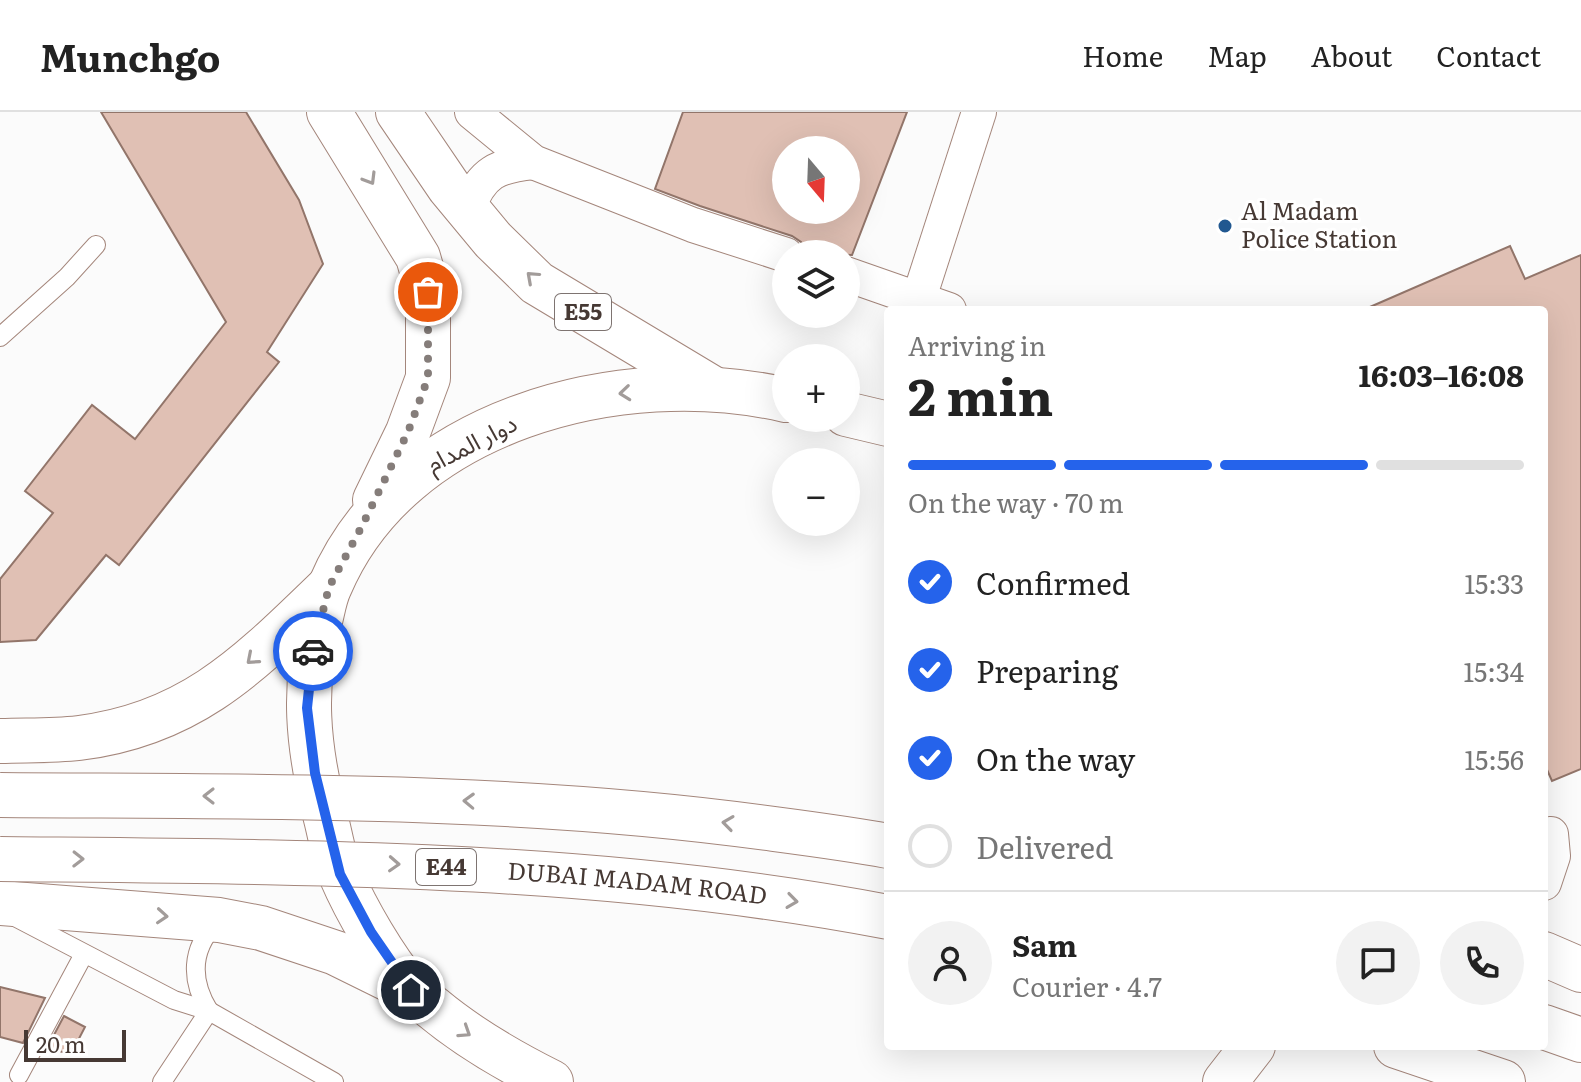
<!DOCTYPE html>
<html lang="en">
<head>
<meta charset="utf-8">
<style>
  :root { --surface:#fff; --page:#f2f2f2; --text:#222; --muted:#767676; --line:#e0e0e0; --accent:#2563eb }
  body { margin:0; font-family:Literata,"Noto Sans Arabic",serif; background:var(--page); color:var(--text); height:100vh; display:flex; flex-direction:column; font-size:30px; white-space:nowrap }
  * { box-sizing:border-box; margin:0 }
  p { font-size:26px; color:var(--muted) }
  .icon { flex:none; width:44px; height:44px; fill:none; stroke:currentColor; stroke-width:2; stroke-linecap:round; stroke-linejoin:round }
  .map { position:relative; flex:1; overflow:hidden }
  .panel { position:absolute; left:884px; top:194px; width:664px; height:744px; display:flex; flex-direction:column; background:var(--surface); border-radius:8px; box-shadow:0 8px 32px #0002 }
  .panel>* { flex:none }
  .needle { width:52px; rotate:161deg }
  .controls { position:absolute; left:772px; top:24px; display:grid; gap:16px }
  .controls a { display:grid; place-items:center; width:88px; height:88px; border-radius:50%; background:var(--surface); box-shadow:0 8px 32px #0002; font-size:40px }
  .scale { position:absolute; left:24px; bottom:20px; width:102px; box-sizing:border-box; padding-left:8px; border:4px solid #463934; border-top:0; font-size:22px; line-height:28px; white-space:nowrap; color:#463934; -webkit-text-stroke:6px #fff; paint-order:stroke }
  .pin { position:absolute; display:grid; place-items:center; width:68px; height:68px; color:#fff; margin:-34px; border:4px solid #fff; border-radius:50%; box-shadow:0 2px 8px #0007 }
  .courier { position:absolute; display:grid; place-items:center; width:80px; height:80px; margin:-40px; border:6px solid #2563eb; border-radius:50%; background:#fff; color:#222; box-shadow:0 2px 10px #0007 }
  .head em { font-style:normal; font-weight:700 }
  .head div { display:flex; flex-direction:column-reverse }
  .head { display:flex; align-items:center; justify-content:space-between; height:136px; padding:0 24px }
  h1 { font-size:52px; font-weight:700; line-height:60px }
  .bar { display:grid; grid-template-columns:repeat(4,1fr); gap:12px 8px; align-content:center; height:96px; padding:0 24px }
  .bar i { height:10px; border-radius:6px; background:var(--line) }
  .bar .on { background:var(--accent) }
  .bar p { grid-column:span 4 }
  .line { display:flex; align-items:center; gap:20px; padding:0 24px; border-top:2px solid var(--line) }
  .line div { flex:1 }
  .round { display:grid; place-items:center; flex:none; width:84px; height:84px; border-radius:42px; background:var(--page) }
  ol { padding:0 24px; list-style:none }
  li { display:flex; align-items:center; gap:24px; height:88px }
  li p { margin-inline-start:auto }
  li .icon { padding:8px; border-radius:50%; background:var(--accent); color:#fff; stroke-width:4 }
  li:last-child { color:var(--muted) }
  li i { width:44px; height:44px; border:4px solid var(--line); border-radius:50% }
  header { display:flex; align-items:center; gap:48px; box-sizing:border-box; height:112px; padding:0 40px; background:var(--surface); border-bottom:2px solid var(--line) }
  header strong { font-size:38px }
  nav { display:flex; gap:44px; margin-inline-start:auto; font-size:28px }
  .map>svg:first-child { display:block }
</style>
</head>
<body>
<header>
<strong>Munchgo</strong>
<nav><a>Home</a><a>Map</a><a>About</a><a>Contact</a></nav>
</header>
<div class="map">
<svg width="1581" height="970" viewBox="0 0 1581 970">
  <rect width="100%" height="100%" fill="#fbfbfb"/>
  <g fill="#e0c0b4" stroke="#92756a" stroke-width="2" fill-rule="evenodd">
    <path d="M101 0H246L299 88 323 152 267 240 279 250 119 453 106 443 36 528 0 530V467L53 401 25 379 92 293 135 327 226 210Z"/>
    <path d="M683 0H907L852 143 812 142 806 140 801 130 792 124 700 94 655 77ZM786 38H846V98H786Z"/>
    <path d="M1510 134 1525 167 1581 143V657L1552 669 1544 651V198H1363Z"/>
    <path d="M0 875 45 886 23 931 0 925Z"/>
    <path d="M64 904 85 915 71 942 47 936Z"/>
  </g>
  <g fill="none" stroke-linecap="round" stroke-linejoin="round">
    <g stroke="#a4867b" stroke-width="20">
      <g id="lane">
        <path d="M0 225 67 165 96 133"/>
        <path d="M13 804 174 888 209 899 334 970"/>
        <path d="M209 899C190 868 191 837 216 811"/>
        <path d="M19 963 84 842"/>
        <path d="M162 970 209 899"/>
      </g>
    </g>
    <g stroke="#a4867b" stroke-width="36">
      <g id="street">
        <path d="M472 0 533 50 693 113 786 143"/>
        <path d="M468 96C482 60 497 54 533 50"/>
        <path d="M846 162 949 198"/>
        <path d="M919 186 979 0"/>
        <path d="M1544 771 1553 744 1551 722"/>
      </g>
    </g>
    <g stroke="#a4867b" stroke-width="46">
      <g id="secondary">
        <path d="M0 629C26 628 53 629 79 626 193 612 251 550 329 475"/>
        <path d="M0 791 219 808 261 816 336 841 411 878"/>
        <path d="M1544 842 1581 858"/>
      </g>
    </g>
    <g stroke="#a4867b" stroke-width="46">
      <g id="highway">
        <path d="M329 0 418 145 428 180V266L408 320 375 388"/>
        <path d="M398 0 449 75 493 128 537 171 712 276"/>
        <path d="M846 302 888 312"/>
        <path d="M1544 915 1581 928"/>
        <path d="M1396 934 1503 970"/>
        <path d="M551 970C509 949 469 926 433 896 426 890 416 884 410 877 385 848 356 798 341 763 333 744 330 720 324 699 308 634 302 575 320 509 323 497 325 484 330 474 401 307 621 250 786 288"/>
        <path d="M1225 970 1253 934"/>
      </g>
    </g>
    <use href="#lane" stroke="#fff" stroke-width="18"/>
    <use href="#street" stroke="#fff" stroke-width="34"/>
    <use href="#secondary" stroke="#fff" stroke-width="44"/>
    <use href="#highway" stroke="#fff" stroke-width="44"/>
    <g stroke="#a4867b" stroke-width="46" stroke-linecap="butt">
      <g id="highway-bridge">
        <path d="M0 683C259 685 517 681 774 717 812 722 850 727 888 734"/>
        <path id="s1" d="M0 747C297 750 595 749 888 805"/>
      </g>
    </g>
    <use href="#highway-bridge" stroke="#fff" stroke-width="44"/>
  </g>
  <defs><path id="oneway-chevron" d="M-2-3.5L2.5 0L-2 3.5" fill="none" stroke-width="1.6" stroke-linecap="round" stroke-linejoin="round" transform="scale(2)"/></defs>
  <g stroke="#a29c9a">
    <use href="#oneway-chevron" transform="translate(370 67) rotate(59)"/>
    <use href="#oneway-chevron" transform="translate(532 165) rotate(-138)"/>
    <use href="#oneway-chevron" transform="translate(625 281) rotate(174)"/>
    <use href="#oneway-chevron" transform="translate(252 547) rotate(139)"/>
    <use href="#oneway-chevron" transform="translate(209 684) rotate(-180)"/>
    <use href="#oneway-chevron" transform="translate(469 689) rotate(-178)"/>
    <use href="#oneway-chevron" transform="translate(728 711) rotate(-172)"/>
    <use href="#oneway-chevron" transform="translate(78 747) rotate(1)"/>
    <use href="#oneway-chevron" transform="translate(394 752) rotate(3)"/>
    <use href="#oneway-chevron" transform="translate(792 789) rotate(8)"/>
    <use href="#oneway-chevron" transform="translate(162 804) rotate(4)"/>
    <use href="#oneway-chevron" transform="translate(465 920) rotate(33)"/>
  </g>
  <g fill="none" stroke-linecap="round" stroke-linejoin="round">
    <path stroke="#857d7a" stroke-width="8" stroke-dasharray="0 14.4" d="M313 539 329 475 361 416 408 320 428 266V180"/>
    <path stroke="#2563eb" stroke-width="10" d="M313 539 307 596 315 661 340 762 371 820 411 878"/>
  </g>
  <circle fill="#215890" stroke="#fff" stroke-width="3" cx="1225" cy="114" r="8"/>
  <g text-anchor="middle" stroke-width="6" stroke-linejoin="round" paint-order="stroke">
    <g fill="#fff" stroke="#7e7471" stroke-width="2">
      <rect x="555" y="182" width="56" height="36" rx="6"/>
      <rect x="416" y="737" width="60" height="36" rx="6"/>
    </g>
    <g font-size="22" font-weight="bold" fill="#463934">
      <text x="583" y="208">E55</text>
      <text x="446" y="763">E44</text>
    </g>
    <g font-size="24" fill="#463934" stroke="#fff" text-anchor="start">
      <text x="1241" y="108">Al Madam<tspan x="1241" dy="28">Police Station</tspan></text>
    </g>
    <g font-size="24" fill="#463934" stroke="#fff">
      <text transform="translate(472 332) rotate(-27)" y="8">دوار المدام</text>
      <text dy="8" stroke="none"><textPath href="#s1" startOffset="638">DUBAI MADAM ROAD</textPath></text>
    </g>
  </g>
</svg>
<div class="controls">
<a><svg class="needle" viewBox="-14 -14 28 28"><path d="M0-13l5 13h-10z" fill="#e53935"/><path d="M0 13l5-13h-10z" fill="#767676"/></svg></a>
<a><svg class="icon" aria-label="layers" viewBox="0 0 24 24"><path d="M12 4l9 5-9 5-9-5zM3 14l9 5 9-5"/></svg></a>
<a>+</a>
<a>−</a>
</div>
<div class="scale">20 m</div>
<div class="pin" style="left:428px;top:180px;background:#ea580c"><svg class="icon" aria-label="bag" viewBox="0 0 24 24"><path d="M5 8h14l-1 12H6zM9 8a3 3 0 0 1 6 0"/></svg></div>
<div class="pin" style="left:411px;top:878px;background:#1f2937"><svg class="icon" aria-label="home" viewBox="0 0 24 24"><path d="M3 11l9-7 9 7M6 9v11h12V9"/></svg></div>
<div class="courier" style="left:313px;top:539px"><svg class="icon" aria-label="car" viewBox="0 0 24 24"><path d="M5 17H2v-5l4-1 3-4h7l3 4 3 1v5h-3M9 17h6M6 11h13"/><circle cx="7" cy="17" r="2"/><circle cx="17" cy="17" r="2"/></svg></div>
<section class="panel">
<div class="head"><div><h1>2 min</h1><p>Arriving in</p></div><em>16:03–16:08</em></div>
<div class="bar"><i class="on"></i><i class="on"></i><i class="on"></i><i></i><p>On the way · 70 m</p></div>
<ol>
<li><svg class="icon" aria-label="check" viewBox="0 0 24 24"><path d="M5 12l5 5 9-10"/></svg>Confirmed<p>15:33</p></li>
<li><svg class="icon" aria-label="check" viewBox="0 0 24 24"><path d="M5 12l5 5 9-10"/></svg>Preparing<p>15:34</p></li>
<li><svg class="icon" aria-label="check" viewBox="0 0 24 24"><path d="M5 12l5 5 9-10"/></svg>On the way<p>15:56</p></li>
<li><i></i>Delivered</li>
</ol>
<div class="line" style="height:144px"><a class="round"><svg class="icon" aria-label="person" viewBox="0 0 24 24"><circle cx="12" cy="8" r="4"/><path d="M4 21q1-7 8-7t8 7"/></svg></a><div><b>Sam</b><p>Courier · 4.7</p></div><a class="round"><svg class="icon" aria-label="chat" viewBox="0 0 24 24"><path d="M4 5h16v11H9l-5 4z"/></svg></a><a class="round"><svg class="icon" aria-label="phone" viewBox="0 0 24 24"><path d="M5 4h4l2 5-3 2q2 4 5 5l2-3 5 2v4C11 20 4 13 5 4z"/></svg></a></div>
</section>
</div>
</body>
</html>
